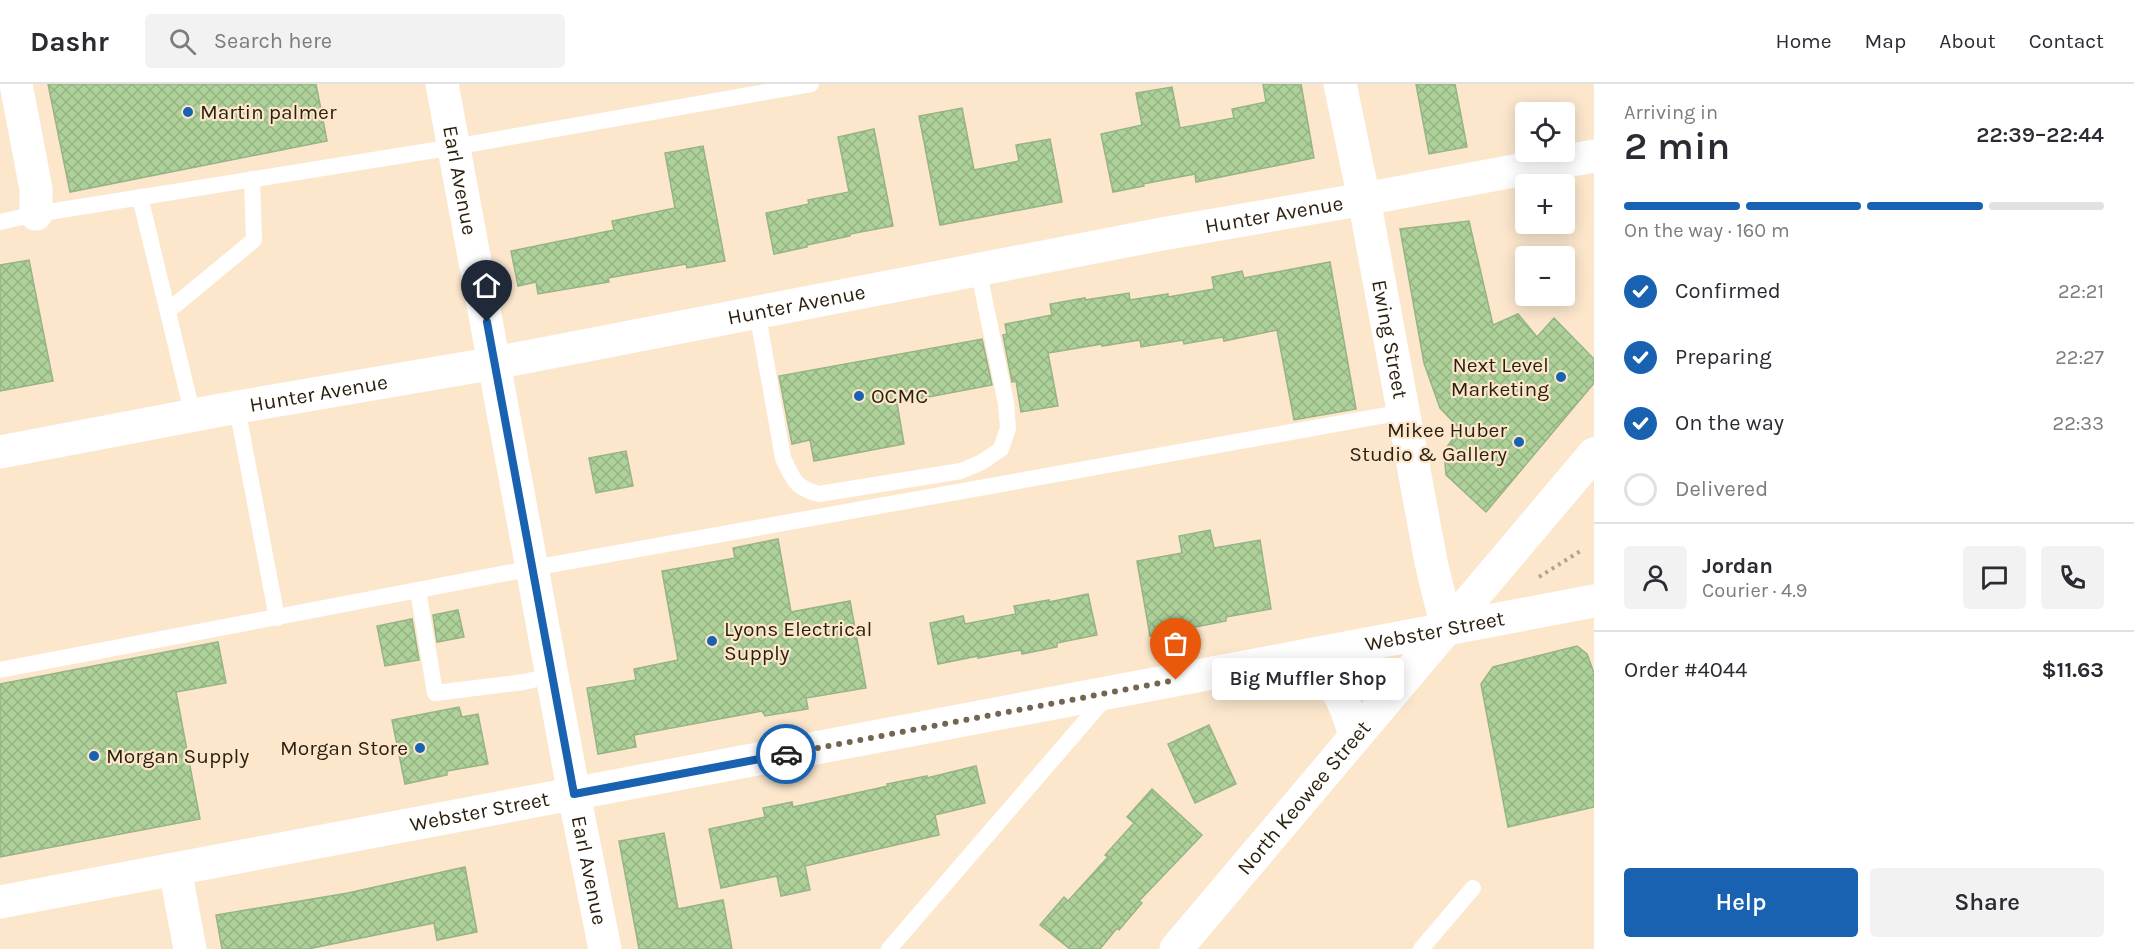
<!DOCTYPE html>
<html lang="en">
<head>
<meta charset="utf-8">
<style>
  :root { --surface:#fff; --page:#f2f2f3; --text:#2b2b33; --muted:#7c7c81; --line:#e1e1e2; --accent:#1862b1 }
  body { margin:0; font-family:Karla,sans-serif; background:var(--page); color:var(--text); height:100vh; display:flex; flex-direction:column; font-size:22px; white-space:nowrap }
  * { box-sizing:border-box; margin:0 }
  p { font-size:20px; color:var(--muted) }
  .icon { flex:none; width:33px; height:33px; fill:none; stroke:currentColor; stroke-width:2; stroke-linecap:round; stroke-linejoin:round }
  .map { position:relative; flex:1; overflow:hidden }
  .panel { display:flex; flex-direction:column; background:var(--surface); width:540px }
  .panel>* { flex:none }
  .controls { position:absolute; left:1515px; top:18px; display:grid; gap:12px }
  .controls a { display:grid; place-items:center; width:60px; height:60px; border-radius:6px; background:var(--surface); box-shadow:0 3px 15px #0003; font-size:30px }
  .pin { position:absolute; display:grid; place-items:center; width:51px; height:51px; color:#fff; margin:-62px -26px; border-radius:50% 50% 50% 0; rotate:-45deg; box-shadow:0 0 6px #0007 }
  .pin .icon { rotate:45deg }
  .courier { position:absolute; display:grid; place-items:center; width:60px; height:60px; margin:-30px; border:4px solid #1862b1; border-radius:50%; background:#fff; color:#222; box-shadow:0 2px 8px #0007 }
  .bubble { position:absolute; height:42px; border-radius:6px; background:var(--surface); box-shadow:0 3px 15px #0003; font-size:20px; font-weight:600; line-height:42px; text-align:center }
  .summary em { font-style:normal; font-weight:600 }
  .summary div { display:flex; flex-direction:column-reverse }
  .summary { display:flex; align-items:center; justify-content:space-between; height:102px; padding:0 30px }
  h1 { font-size:39px; font-weight:600; line-height:45px }
  .bar { display:grid; grid-template-columns:repeat(4,1fr); gap:9px 6px; align-content:center; height:72px; padding:0 30px }
  .bar i { height:8px; border-radius:4px; background:var(--line) }
  .bar .selected { background:var(--accent) }
  .bar p { grid-column:span 4 }
  .line { display:flex; align-items:center; gap:15px; padding:0 30px; border-top:2px solid var(--line) }
  .line div { flex:1 }
  .round { display:grid; place-items:center; flex:none; width:63px; height:63px; border-radius:6px; background:var(--page) }
  ol { padding:0 30px; list-style:none }
  li { display:flex; align-items:center; gap:18px; height:66px }
  li p { margin-inline-start:auto }
  li .icon { padding:6px; border-radius:50%; background:var(--accent); color:#fff; stroke-width:4 }
  li:last-child { color:var(--muted) }
  li i { width:33px; height:33px; border:3px solid var(--line); border-radius:50% }
  .button { display:flex; gap:12px; margin-top:auto; padding:12px 30px }
  .button a { flex:1; height:69px; border-radius:6px; background:var(--accent); color:#fff; font-size:24px; font-weight:600; line-height:69px; text-align:center }
  .button a+a { background:var(--page); color:var(--text) }
  header { display:flex; align-items:center; gap:36px; box-sizing:border-box; height:84px; padding:0 30px; background:var(--surface); border-bottom:2px solid var(--line) }
  header strong { font-size:28px }
  nav { display:flex; gap:33px; margin-inline-start:auto; font-size:21px }
  .search { width:420px; height:54px; background:var(--page); display:flex; align-items:center; gap:15px; box-sizing:border-box; padding:0 21px; border-radius:6px; color:var(--muted); font-size:22px }
  main { display:flex; flex:1; min-height:0 }
  .map>svg:first-child { display:block }
</style>
</head>
<body>
<header>
<strong>Dashr</strong>
<div class="search"><svg class="icon" aria-label="search" viewBox="0 0 24 24"><circle cx="10" cy="10" r="6"/><path d="M15 15l6 6"/></svg>Search here</div>
<nav><a>Home</a><a>Map</a><a>About</a><a>Contact</a></nav>
</header>
<main>
<div class="map">
<svg width="1594" height="865" viewBox="0 0 1594 865">
  <defs>
    <pattern id="building-cross-hatch" width="8" height="8" patternUnits="userSpaceOnUse" patternTransform="scale(1.5)"><rect width="8" height="8" fill="#add199"/><path d="M0 0l8 8M0 8l8-8" fill="none" stroke="#95b383"/></pattern>
  </defs>
  <rect width="100%" height="100%" fill="#fce7cd"/>
  <g fill="url(#building-cross-hatch)" stroke="#97b387" stroke-width="1.5">
    <path d="M48 0H316L327 57 70 108Z"/>
    <path d="M1263 0H1301L1314 74 1196 98 1195 90 1143 100 1144 102 1113 108 1101 50 1142 41 1136 9 1172 3 1180 44 1234 34 1232 25 1266 18Z"/>
    <path d="M1416 0H1455L1467 63 1429 70Z"/>
    <path d="M962 24 974 86 1019 77 1016 61 1050 55 1062 118 940 141 919 32Z"/>
    <path d="M874 45 893 142 850 150V152L807 161V163L774 170 766 129 809 120 808 116 849 108 838 53Z"/>
    <path d="M703 62 725 177 687 184 686 180 608 194 609 198 538 210 536 198 518 202 511 167 614 146 612 137 675 124 665 69Z"/>
    <path d="M1469 137 1493 241 1518 230 1537 253 1554 234 1594 275V299L1486 428 1446 391 1444 367 1460 345 1440 324 1424 279 1400 145Z"/>
    <path d="M29 176 53 297 0 307V181Z"/>
    <path d="M1330 178 1356 325 1294 336 1277 246 1224 257 1223 253 1184 260 1183 256 1141 263 1140 256 1102 262V260L1048 269 1058 322 1021 328 1016 297 1012 298 1003 251 1007 250 1005 240 1052 231 1050 220 1085 214V216L1129 209 1130 216 1168 210V213L1214 205 1212 193 1242 187 1244 194Z"/>
    <path d="M982 255 992 301 897 319 904 360 814 377 810 356 792 360 779 292Z"/>
    <path d="M626 367 633 402 596 409 589 374Z"/>
    <path d="M1210 446 1214 464 1260 456 1271 525 1226 533V537L1150 552 1137 477 1182 469 1179 452Z"/>
    <path d="M778 455 791 528 850 517 866 604 806 614 808 625 765 632 762 627 634 651 636 663 598 670 587 604 636 596 634 585 678 576 662 487 735 474 733 464Z"/>
    <path d="M1088 510 1097 551 1057 559V563L1022 570 1021 566 978 574V572L938 580 930 539 963 532 965 540 1016 530 1014 522 1049 516V518Z"/>
    <path d="M458 526 464 553 437 558 433 531Z"/>
    <path d="M412 535 419 576 385 582 377 542Z"/>
    <path d="M218 558 226 599 176 608 200 735 0 773V600Z"/>
    <path d="M1577 562 1587 570 1594 589V723L1508 743 1481 600 1493 583Z"/>
    <path d="M459 623 462 633 478 630 488 680 447 687V691L405 700 392 636Z"/>
    <path d="M1209 641 1236 700 1195 719 1168 660Z"/>
    <path d="M976 682 985 719 935 731 939 751 805 782 810 806 781 812 777 792 721 804 709 745 765 733 763 724 792 718 793 723 888 702 887 700 927 692V694Z"/>
    <path d="M1152 705 1202 751 1139 817 1142 819 1119 846 1117 844 1100 865H1070L1040 841 1064 813 1068 817 1108 773 1105 771 1134 739 1127 733Z"/>
    <path d="M664 749 678 825 723 816 732 865H639L619 757Z"/>
    <path d="M465 783 477 848 437 856 434 839 308 865H222L216 831 348 809Z"/>
  </g>
  <g fill="none" stroke-linecap="round" stroke-linejoin="round">
    <path stroke="#b4a28c" stroke-width="4" stroke-dasharray="3 4.5" stroke-linecap="butt" d="M1539 493 1582 466"/>
    <g stroke="#fff" stroke-width="16">
      <path d="M140 113 193 332"/>
      <path d="M0 138 36 130 454 63 811 0"/>
      <path d="M168 227 254 156 252 95"/>
      <path d="M757 227 783 374C793 395 795 404 819 410L961 387 982 378 1001 365 1008 344 1006 319 978 185"/>
      <path d="M237 324 277 534"/>
      <path d="M418 506 435 609 524 598 553 591"/>
      <path d="M0 586 533 484 1403 328"/>
      <path d="M889 865 1108 611"/>
      <path d="M1421 865 1473 804"/>
    </g>
    <g stroke="#fff" stroke-width="33">
      <path d="M16 0 36 105V130"/>
      <path id="s1" d="M442 0 574 710 605 865"/>
      <path id="s2" d="M1340 0 1364 115 1431 478 1447 544"/>
      <path id="s3" d="M0 368 221 326 495 279 1162 150 1364 115 1594 72"/>
      <path d="M175 785 190 865"/>
    </g>
    <g stroke="#fff" stroke-width="33">
      <path d="M1308 571C1334 594 1347 620 1355 653"/>
      <path id="s4" d="M0 818 1594 517"/>
    </g>
    <path stroke="#fff" stroke-width="33" id="s5" d="M1176 865 1594 370"/>
  </g>
  <g fill="none" stroke-linecap="round" stroke-linejoin="round">
    <path stroke="#746551" stroke-width="6" stroke-dasharray="0 10.8" d="M786 670 1176 596"/>
    <path stroke="#1862b1" stroke-width="8" d="M487 238 574 710 786 670"/>
  </g>
  <g fill="#1862b1" stroke="#fce7cd" stroke-width="2">
    <circle cx="188" cy="28" r="6"/>
    <circle cx="1561" cy="293" r="6"/>
    <circle cx="859" cy="312" r="6"/>
    <circle cx="1519" cy="358" r="6"/>
    <circle cx="712" cy="557" r="6"/>
    <circle cx="420" cy="664" r="6"/>
    <circle cx="94" cy="672" r="6"/>
  </g>
  <g text-anchor="middle" stroke-width="4.5" stroke-linejoin="round" paint-order="stroke">
    <g font-size="21" fill="#2b1f0e" stroke="#fce7cd" text-anchor="start">
      <text x="200" y="35">Martin palmer</text>
      <text x="1549" y="288" text-anchor="end">Next Level<tspan x="1549" dy="24">Marketing</tspan></text>
      <text x="871" y="319">OCMC</text>
      <text x="1507" y="353" text-anchor="end">Mikee Huber<tspan x="1507" dy="24">Studio &amp; Gallery</tspan></text>
      <text x="724" y="552">Lyons Electrical<tspan x="724" dy="24">Supply</tspan></text>
      <text x="408" y="671" text-anchor="end">Morgan Store</text>
      <text x="106" y="679">Morgan Supply</text>
    </g>
    <g font-size="21" fill="#2b1f0e" stroke="#fce7cd">
      <text dy="7" stroke="none"><textPath href="#s1" startOffset="98">Earl Avenue</textPath></text>
      <text dy="7" stroke="none"><textPath href="#s3" startOffset="1296">Hunter Avenue</textPath></text>
      <text dy="7" stroke="none"><textPath href="#s3" startOffset="810">Hunter Avenue</textPath></text>
      <text dy="7" stroke="none"><textPath href="#s2" startOffset="260">Ewing Street</textPath></text>
      <text dy="7" stroke="none"><textPath href="#s3" startOffset="324">Hunter Avenue</textPath></text>
      <text dy="7" stroke="none"><textPath href="#s4" startOffset="1460">Webster Street</textPath></text>
      <text dy="7" stroke="none"><textPath href="#s5" startOffset="198">North Keowee Street</textPath></text>
      <text dy="7" stroke="none"><textPath href="#s4" startOffset="488">Webster Street</textPath></text>
      <text dy="7" stroke="none"><textPath href="#s1" startOffset="800">Earl Avenue</textPath></text>
    </g>
  </g>
</svg>
<div class="controls">
<a><svg class="icon" aria-label="locate" viewBox="0 0 24 24"><circle cx="12" cy="12" r="6"/><path d="M12 2v4M12 18v4M2 12h4M18 12h4"/></svg></a>
<a>+</a>
<a>−</a>
</div>
<div class="pin" style="left:1176px;top:596px;background:#ea580c"><svg class="icon" aria-label="bag" viewBox="0 0 24 24"><path d="M5 8h14l-1 12H6zM9 8a3 3 0 0 1 6 0"/></svg></div>
<div class="pin" style="left:487px;top:238px;background:#1f2937"><svg class="icon" aria-label="home" viewBox="0 0 24 24"><path d="M3 11l9-7 9 7M6 9v11h12V9"/></svg></div>
<div class="courier" style="left:786px;top:670px"><svg class="icon" aria-label="car" viewBox="0 0 24 24"><path d="M5 17H2v-5l4-1 3-4h7l3 4 3 1v5h-3M9 17h6M6 11h13"/><circle cx="7" cy="17" r="2"/><circle cx="17" cy="17" r="2"/></svg></div>
<div class="bubble" style="left:1212px;top:574px;width:192px">Big Muffler Shop</div>
</div>
<section class="panel">
<div class="summary"><div><h1>2 min</h1><p>Arriving in</p></div><em>22:39–22:44</em></div>
<div class="bar"><i class="selected"></i><i class="selected"></i><i class="selected"></i><i></i><p>On the way · 160 m</p></div>
<ol>
<li><svg class="icon" aria-label="check" viewBox="0 0 24 24"><path d="M5 12l5 5 9-10"/></svg>Confirmed<p>22:21</p></li>
<li><svg class="icon" aria-label="check" viewBox="0 0 24 24"><path d="M5 12l5 5 9-10"/></svg>Preparing<p>22:27</p></li>
<li><svg class="icon" aria-label="check" viewBox="0 0 24 24"><path d="M5 12l5 5 9-10"/></svg>On the way<p>22:33</p></li>
<li><i></i>Delivered</li>
</ol>
<div class="line" style="height:108px"><a class="round"><svg class="icon" aria-label="person" viewBox="0 0 24 24"><circle cx="12" cy="8" r="4"/><path d="M4 21q1-7 8-7t8 7"/></svg></a><div><b>Jordan</b><p>Courier · 4.9</p></div><a class="round"><svg class="icon" aria-label="chat" viewBox="0 0 24 24"><path d="M4 5h16v11H9l-5 4z"/></svg></a><a class="round"><svg class="icon" aria-label="phone" viewBox="0 0 24 24"><path d="M5 4h4l2 5-3 2q2 4 5 5l2-3 5 2v4C11 20 4 13 5 4z"/></svg></a></div>
<div class="line" style="height:78px"><div>Order #4044</div><b>$11.63</b></div>
<div class="button"><a>Help</a><a>Share</a></div>
</section>
</main>
</body>
</html>
